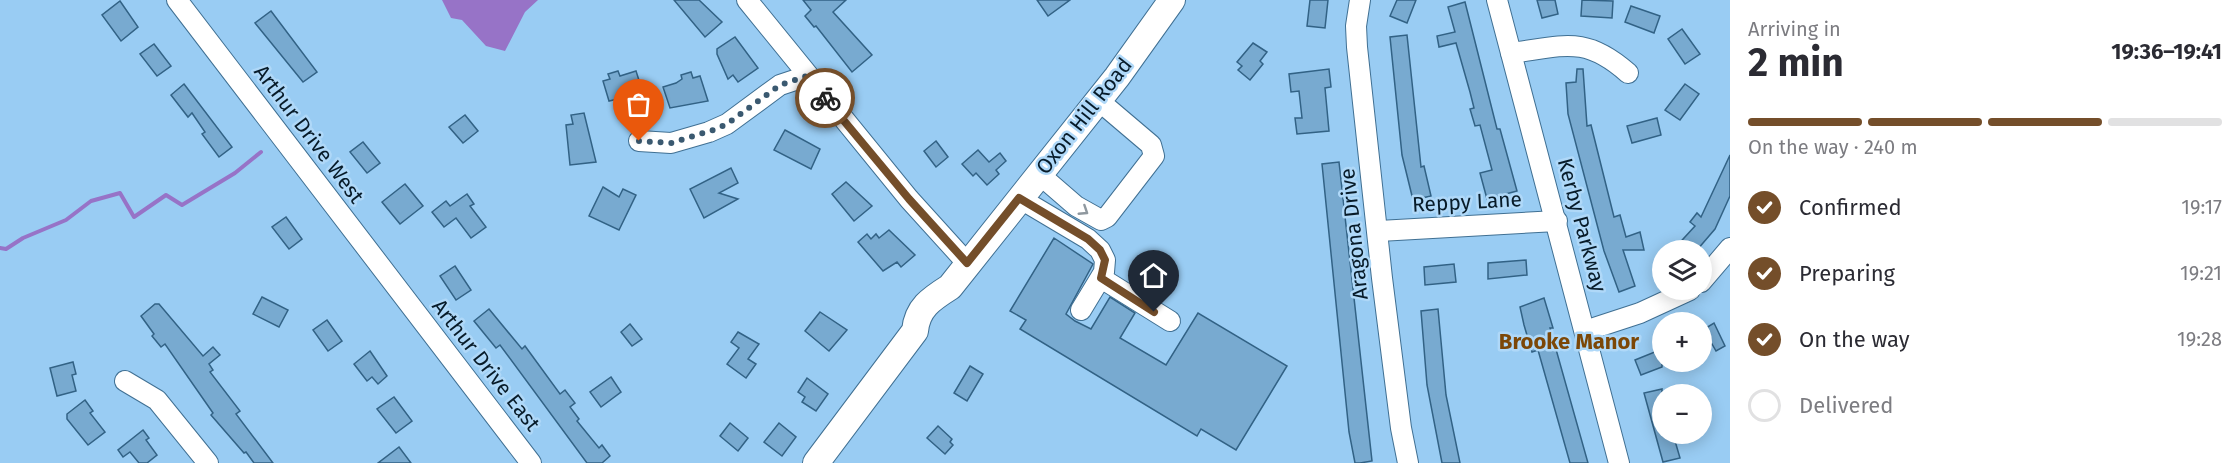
<!DOCTYPE html>
<html lang="en">
<head>
<meta charset="utf-8">
<style>
  :root { --surface:#fff; --page:#f7f7f7; --text:#2b2b33; --muted:#7c7c81; --line:#e1e1e2; --accent:#744e2a }
  body { margin:0; font-family:"Fira Sans",sans-serif; background:var(--page); color:var(--text); height:100vh; display:flex; flex-direction:column; font-size:22px; white-space:nowrap }
  * { box-sizing:border-box; margin:0 }
  p { font-size:20px; color:var(--muted) }
  .icon { flex:none; width:33px; height:33px; fill:none; stroke:currentColor; stroke-width:2; stroke-linecap:round; stroke-linejoin:round }
  .map { position:relative; flex:1; overflow:hidden }
  .side { display:flex; flex-direction:column; background:var(--surface); width:510px }
  .side>* { flex:none }
  .controls { position:absolute; left:1652px; top:240px; display:grid; gap:12px }
  .controls a { display:grid; place-items:center; width:60px; height:60px; border-radius:50%; background:var(--surface); box-shadow:0 3px 15px #0003; font-size:30px }
  .pin { position:absolute; display:grid; place-items:center; width:51px; height:51px; color:#fff; margin:-62px -26px; border-radius:50% 50% 50% 0; rotate:-45deg; box-shadow:0 0 6px #0007 }
  .pin .icon { rotate:45deg }
  .courier { position:absolute; display:grid; place-items:center; width:60px; height:60px; margin:-30px; border:4px solid #744e2a; border-radius:50%; background:#fff; color:#222; box-shadow:0 2px 8px #0007 }
  .summary em { font-style:normal; font-weight:700 }
  .summary div { display:flex; flex-direction:column-reverse }
  .summary { display:flex; align-items:center; justify-content:space-between; height:102px; padding:0 18px }
  h1 { font-size:39px; font-weight:700; line-height:45px }
  .bar { display:grid; grid-template-columns:repeat(4,1fr); gap:9px 6px; align-content:center; height:72px; padding:0 18px }
  .bar i { height:8px; border-radius:4px; background:var(--line) }
  .bar .selected { background:var(--accent) }
  .bar p { grid-column:span 4 }
  ol { padding:0 18px; list-style:none }
  li { display:flex; align-items:center; gap:18px; height:66px }
  li p { margin-inline-start:auto }
  li .icon { padding:6px; border-radius:50%; background:var(--accent); color:#fff; stroke-width:4 }
  li:last-child { color:var(--muted) }
  li i { width:33px; height:33px; border:3px solid var(--line); border-radius:50% }
  main { display:flex; flex:1; min-height:0 }
  .map>svg:first-child { display:block }
</style>
</head>
<body>
<main>
<div class="map">
<svg width="1730" height="463" viewBox="0 0 1730 463">
  <rect width="100%" height="100%" fill="#99ccf3"/>
  <path fill="#9773c7" d="M442 0H538L525 12 505 51 486 46 462 20 451 18Z"/>
  <g fill="none" stroke-linecap="round" stroke-linejoin="round">
    <path stroke="#9773c7" stroke-width="4" d="M0 248 6 249 23 238 66 220 91 201 120 193 134 217 166 195 182 205 235 173 261 152"/>
  </g>
  <g fill="#78aad0" stroke="#326285" stroke-width="1.5">
    <path d="M674 0H699L722 22 705 37Z"/>
    <path d="M803 0H846L833 12 872 55 852 72 816 26 814 27 805 16 811 10Z"/>
    <path d="M1037 0H1070L1048 16Z"/>
    <path d="M1310 0H1328L1325 28 1307 26Z"/>
    <path d="M1397 0H1416L1407 23 1390 16Z"/>
    <path d="M1537 0H1555L1558 14 1542 18Z"/>
    <path d="M1582 0 1613 1 1612 18 1581 16Z"/>
    <path d="M120 1 138 27 121 41 102 15Z"/>
    <path d="M1465 2 1497 129H1500L1517 191 1487 199 1480 173 1492 170 1480 125 1475 126 1470 109 1474 108 1470 92 1456 43 1439 47 1437 36 1455 32 1448 7Z"/>
    <path d="M1631 6 1660 16 1654 33 1625 22Z"/>
    <path d="M271 11 317 72 303 82 255 23Z"/>
    <path d="M1682 29 1700 54 1685 64 1668 39Z"/>
    <path d="M1407 35 1421 167 1424 166 1431 196 1413 200 1402 155 1390 37Z"/>
    <path d="M735 37 758 68 738 82 733 75 728 79 717 54V49Z"/>
    <path d="M1253 43 1267 52 1260 61 1263 64 1250 80 1238 70 1242 66 1237 62Z"/>
    <path d="M154 44 171 66 157 76 140 54Z"/>
    <path d="M1329 69 1331 87 1325 88 1329 131 1297 134 1295 118H1302L1299 91 1291 92 1289 74Z"/>
    <path d="M1577 69H1583L1587 126 1591 125 1614 217 1620 215 1626 237 1640 232 1644 250H1623L1635 286 1619 292 1604 251 1568 114 1566 83 1576 82Z"/>
    <path d="M618 71 620 76 636 71 643 93 609 101 603 81 610 79 608 74Z"/>
    <path d="M691 72 693 78 700 76 708 101 670 108 663 87 676 83 682 79 681 75Z"/>
    <path d="M184 84 232 147 219 157 202 134 205 132 192 113 188 117 171 95Z"/>
    <path d="M1685 84 1699 94 1680 120 1665 110Z"/>
    <path d="M584 113 596 162 570 165 566 125 573 124 571 115Z"/>
    <path d="M465 115 478 131 463 143 449 127Z"/>
    <path d="M1657 118 1661 135 1632 143 1627 126Z"/>
    <path d="M785 130 820 149 811 169 774 150Z"/>
    <path d="M936 141 948 157 936 167 924 151Z"/>
    <path d="M363 142 380 163 367 173 350 152Z"/>
    <path d="M978 150 989 162 1000 153 1006 161 996 170 999 174 987 185 976 173 973 176 962 164Z"/>
    <path d="M1730 155V196L1715 229 1697 250H1673L1695 226 1690 222 1697 213 1701 217Z"/>
    <path d="M1339 162 1372 461 1360 463H1355L1349 432 1322 164Z"/>
    <path d="M731 168 738 183 719 193 738 199 704 218 690 189Z"/>
    <path d="M846 182 872 206 854 221 832 194Z"/>
    <path d="M405 184 423 206 400 224 382 202Z"/>
    <path d="M603 187 619 197 623 189 636 195 619 230 589 216Z"/>
    <path d="M467 194 474 204 470 206 486 227 471 238 456 218 444 227 432 212 446 201 450 206Z"/>
    <path d="M286 217 302 239 289 249 272 227Z"/>
    <path d="M889 230 915 255 901 267 897 262 883 271 858 242 867 234 871 239 876 234 879 238Z"/>
    <path d="M1054 238 1093 264 1066 314 1075 321 1091 329 1110 297 1135 313 1120 338 1166 365 1198 313 1287 366 1236 450 1201 429 1197 436 1020 329 1026 320 1010 311Z"/>
    <path d="M1526 260 1527 275 1488 279V263Z"/>
    <path d="M1454 264 1456 282 1425 285 1424 267Z"/>
    <path d="M455 266 471 290 456 300 440 276Z"/>
    <path d="M262 297 288 310 279 327 253 314Z"/>
    <path d="M1544 298 1553 328H1550L1588 463H1570L1538 350 1532 352 1524 325 1520 307Z"/>
    <path d="M155 304H159L203 356 213 347 220 355 209 364 213 370 210 372 240 411 236 414 273 463H254L246 452 244 453 211 415 213 413 165 344 161 347 152 336 154 334 141 316Z"/>
    <path d="M489 309 522 349 525 346 560 394 565 390 575 403 570 407 579 419 577 421 599 448 602 445 610 456 602 463H587L500 345 496 348 474 321Z"/>
    <path d="M1438 309 1446 395 1460 463H1442L1427 385 1421 311Z"/>
    <path d="M820 312 847 330 829 351 805 331Z"/>
    <path d="M327 320 342 341 328 351 313 330Z"/>
    <path d="M1714 323 1725 346 1716 351 1712 344 1701 351V331Z"/>
    <path d="M630 324 642 339 632 346 621 332Z"/>
    <path d="M738 332 759 344 748 359 756 364 746 378 727 364 739 348 731 342Z"/>
    <path d="M1662 349V367L1641 375 1635 360Z"/>
    <path d="M370 351 387 376 378 384 372 377 367 381 354 364Z"/>
    <path d="M73 362 76 374 72 375 76 391 57 396 50 368Z"/>
    <path d="M970 366 983 374 967 401 954 393Z"/>
    <path d="M611 377 621 392 601 407 590 392Z"/>
    <path d="M807 378 828 394 816 411 802 402 805 397 798 392Z"/>
    <path d="M1662 389V434H1673L1680 458 1663 462 1644 393Z"/>
    <path d="M394 397 412 421 396 433 377 409Z"/>
    <path d="M85 400 93 411 90 413 105 432 88 445 67 419V414Z"/>
    <path d="M730 423 748 438 738 451 720 436Z"/>
    <path d="M779 423 796 437 782 456 764 442Z"/>
    <path d="M938 426 952 439 950 442 953 445 945 454 927 438Z"/>
    <path d="M143 430 149 438 146 440 157 455 147 463H139L130 452 123 457 118 450Z"/>
    <path d="M399 447 411 463H378Z"/>
  </g>
  <g fill="none" stroke-linecap="round" stroke-linejoin="round">
    <g stroke="#407093" stroke-width="22">
      <g id="minor">
        <path d="M177 0 531 463"/>
        <path d="M747 0 909 199 967 263"/>
        <path d="M1360 0 1356 26 1357 47 1382 278 1401 428 1408 463"/>
        <path d="M1497 0 1619 463"/>
        <path d="M1511 53C1564 46 1585 35 1628 73"/>
        <path d="M639 141 671 143 709 132 727 124 780 85 807 76"/>
        <path d="M1039 174 1076 206 1101 220 1107 217 1154 156 1151 145 1098 100"/>
        <path d="M1019 198 1088 239 1100 250 1105 260 1104 272 1081 310"/>
        <path d="M1379 231 1557 221"/>
        <path d="M1101 278 1170 321"/>
        <path d="M1701 282 1730 248"/>
        <path d="M1585 331 1640 313 1690 290"/>
        <path d="M125 381 157 400 208 463"/>
      </g>
    </g>
    <g stroke="#407093" stroke-width="28">
      <path id="major" d="M816 463 915 331C917 308 931 299 950 287L1117 77 1172 0"/>
    </g>
    <use href="#minor" stroke="#fff" stroke-width="20"/>
    <use href="#major" stroke="#fff" stroke-width="26"/>
  </g>
  <defs><path id="oneway-chevron" d="M-2-3.5L2.5 0L-2 3.5" fill="none" stroke-width="1.6" stroke-linecap="round" stroke-linejoin="round" transform="scale(1.5)"/></defs>
  <use stroke="#8f989f" href="#oneway-chevron" transform="translate(1084 211) rotate(33)"/>
  <g fill="none" stroke-linecap="round" stroke-linejoin="round">
    <path stroke="#3a5970" stroke-width="6" stroke-dasharray="0 10.8" d="M639 141 671 143 713 130 727 124 780 85 807 76 825 98"/>
    <path stroke="#744e2a" stroke-width="8" d="M825 98 909 199 967 263 1019 198 1088 239 1100 250 1105 260 1101 278 1154 312"/>
  </g>
  <g text-anchor="middle" stroke-width="5" stroke-linejoin="round" paint-order="stroke">
    <g font-size="21" fill="#071b29" stroke="#afd8f8">
      <text transform="translate(1084 116) rotate(-52)" y="7">Oxon Hill Road</text>
      <text transform="translate(309 134) rotate(53)" y="7">Arthur Drive West</text>
      <text transform="translate(1467 202) rotate(-3)" y="7">Reppy Lane</text>
      <text transform="translate(1582 225) rotate(75)" y="7">Kerby Parkway</text>
      <text transform="translate(1354 234) rotate(-96)" y="7">Aragona Drive</text>
      <text transform="translate(486 365) rotate(52)" y="7">Arthur Drive East</text>
    </g>
    <g font-size="22" font-weight="bold" fill="#7c4707" stroke="#afd8f8">
      <text x="1569" y="349">Brooke Manor</text>
    </g>
  </g>
</svg>
<div class="controls">
<a><svg class="icon" aria-label="layers" viewBox="0 0 24 24"><path d="M12 4l9 5-9 5-9-5zM3 14l9 5 9-5"/></svg></a>
<a>+</a>
<a>−</a>
</div>
<div class="pin" style="left:639px;top:141px;background:#ea580c"><svg class="icon" aria-label="bag" viewBox="0 0 24 24"><path d="M5 8h14l-1 12H6zM9 8a3 3 0 0 1 6 0"/></svg></div>
<div class="pin" style="left:1154px;top:312px;background:#1f2937"><svg class="icon" aria-label="home" viewBox="0 0 24 24"><path d="M3 11l9-7 9 7M6 9v11h12V9"/></svg></div>
<div class="courier" style="left:825px;top:98px"><svg class="icon" aria-label="bike" viewBox="0 0 24 24"><circle cx="6" cy="16" r="4"/><circle cx="18" cy="16" r="4"/><path d="M6 16l4-8h5l3 8M10 8l3 8H6M13 5h3"/></svg></div>
</div>
<section class="side">
<div class="summary"><div><h1>2 min</h1><p>Arriving in</p></div><em>19:36–19:41</em></div>
<div class="bar"><i class="selected"></i><i class="selected"></i><i class="selected"></i><i></i><p>On the way · 240 m</p></div>
<ol>
<li><svg class="icon" aria-label="check" viewBox="0 0 24 24"><path d="M5 12l5 5 9-10"/></svg>Confirmed<p>19:17</p></li>
<li><svg class="icon" aria-label="check" viewBox="0 0 24 24"><path d="M5 12l5 5 9-10"/></svg>Preparing<p>19:21</p></li>
<li><svg class="icon" aria-label="check" viewBox="0 0 24 24"><path d="M5 12l5 5 9-10"/></svg>On the way<p>19:28</p></li>
<li><i></i>Delivered</li>
</ol>
</section>
</main>
</body>
</html>
